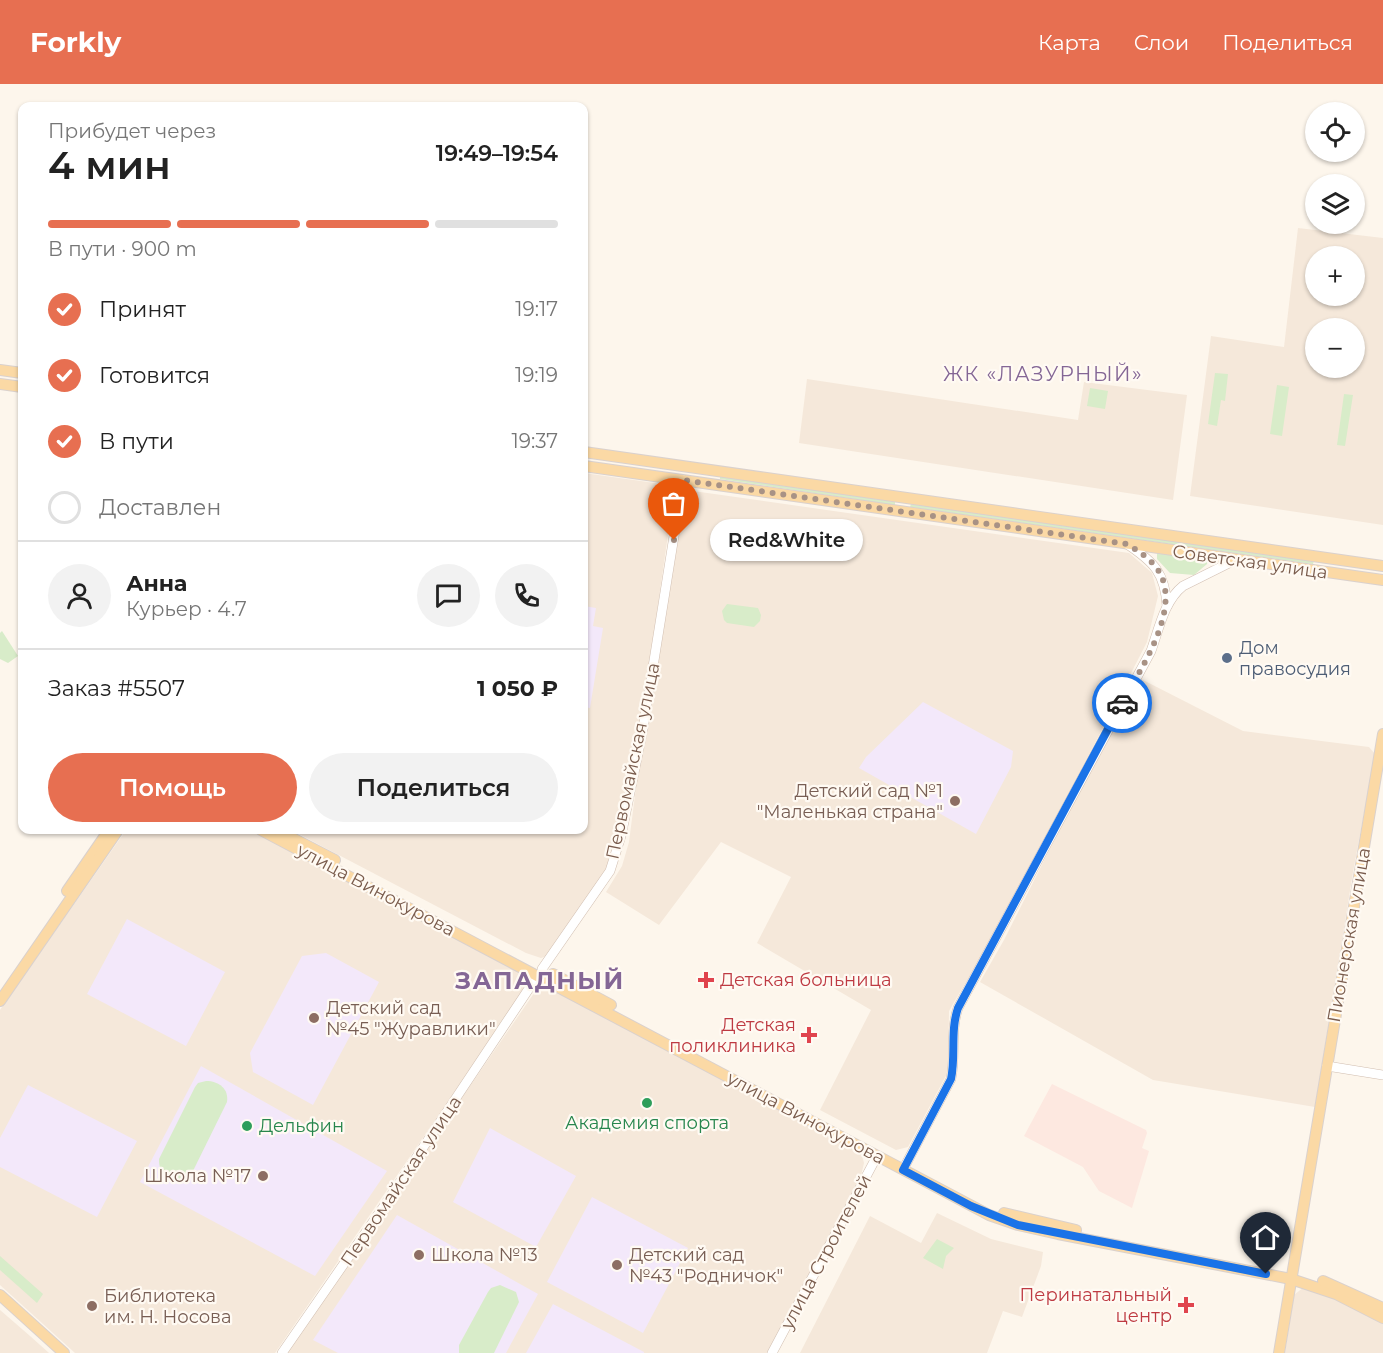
<!DOCTYPE html>
<html lang="ru">
<head>
<meta charset="utf-8">
<style>
  :root { --surface:#fff; --page:#f2f2f2; --text:#222; --muted:#767676; --line:#e0e0e0; --accent:#e76f51 }
  body { margin:0; font-family:Montserrat,sans-serif; background:var(--page); color:var(--text); height:100vh; display:flex; flex-direction:column; font-size:22px; white-space:nowrap }
  * { box-sizing:border-box; margin:0 }
  p { font-size:20px; color:var(--muted) }
  .icon { flex:none; width:33px; height:33px; fill:none; stroke:currentColor; stroke-width:2; stroke-linecap:round; stroke-linejoin:round }
  .map { position:relative; flex:1; overflow:hidden }
  .sheet { position:absolute; left:18px; top:18px; width:570px; height:732px; display:flex; flex-direction:column; background:var(--surface); border-radius:12px; box-shadow:0 2px 4px #0004 }
  .sheet>* { flex:none }
  .tools { position:absolute; left:1305px; top:18px; display:grid; gap:12px }
  .tools a { display:grid; place-items:center; width:60px; height:60px; border-radius:50%; background:var(--surface); box-shadow:0 2px 4px #0004; font-size:30px }
  .pin { position:absolute; display:grid; place-items:center; width:51px; height:51px; color:#fff; margin:-62px -26px; border-radius:50% 50% 50% 0; rotate:-45deg; box-shadow:0 0 6px #0007 }
  .pin .icon { rotate:45deg }
  .courier { position:absolute; display:grid; place-items:center; width:60px; height:60px; margin:-30px; border:4px solid #1a73e8; border-radius:50%; background:#fff; color:#222; box-shadow:0 2px 8px #0007 }
  .bubble { position:absolute; height:42px; border-radius:21px; background:var(--surface); box-shadow:0 2px 4px #0004; font-size:20px; font-weight:600; line-height:42px; text-align:center }
  .overview em { font-style:normal; font-weight:600 }
  .overview div { display:flex; flex-direction:column-reverse }
  .overview { display:flex; align-items:center; justify-content:space-between; height:102px; padding:0 30px }
  h1 { font-size:39px; font-weight:600; line-height:45px }
  .bar { display:grid; grid-template-columns:repeat(4,1fr); gap:9px 6px; align-content:center; height:72px; padding:0 30px }
  .bar i { height:8px; border-radius:4px; background:var(--line) }
  .bar .current { background:var(--accent) }
  .bar p { grid-column:span 4 }
  .line { display:flex; align-items:center; gap:15px; padding:0 30px; border-top:2px solid var(--line) }
  .line div { flex:1 }
  .round { display:grid; place-items:center; flex:none; width:63px; height:63px; border-radius:32px; background:var(--page) }
  ol { padding:0 30px; list-style:none }
  li { display:flex; align-items:center; gap:18px; height:66px }
  li p { margin-inline-start:auto }
  li .icon { padding:6px; border-radius:50%; background:var(--accent); color:#fff; stroke-width:4 }
  li:last-child { color:var(--muted) }
  li i { width:33px; height:33px; border:3px solid var(--line); border-radius:50% }
  .primary-button { display:flex; gap:12px; margin-top:auto; padding:12px 30px }
  .primary-button a { flex:1; height:69px; border-radius:36px; background:var(--accent); color:#fff; font-size:24px; font-weight:600; line-height:69px; text-align:center }
  .primary-button a+a { background:var(--page); color:var(--text) }
  header { display:flex; align-items:center; gap:36px; box-sizing:border-box; height:84px; padding:0 30px; background:var(--accent); color:#fff }
  header strong { font-size:28px }
  nav { display:flex; gap:33px; margin-inline-start:auto; font-size:21px }
  .map>svg:first-child { display:block }
</style>
</head>
<body>
<header>
<strong>Forkly</strong>
<nav><a>Карта</a><a>Слои</a><a>Поделиться</a></nav>
</header>
<div class="map">
<svg width="1383" height="1269" viewBox="0 0 1383 1269">
  <rect width="100%" height="100%" fill="#fdf6ec"/>
  <g fill="#f5e8da" fill-rule="evenodd">
    <path d="M1298 144 1383 154V441L1190 412 1211 252 1284 263ZM1316 172H1354V212H1316ZM1316 244H1354V284H1316Z"/>
    <path d="M807 295 1078 336 1084 298 1187 311 1173 416 799 359Z"/>
    <path d="M584 389 662 400 670 406 673 415 640 648 619 757 607 787 550 871 541 874 526 869 291 746H584Z"/>
    <path d="M686 406 1129 469 1152 489 1158 512 1147 558 1018 809 949 927 948 988 908 1063 896 1066 820 1026 871 926 757 859 791 793 721 758 659 841 606 808 622 782 629 758 646 626 651 623Z"/>
    <path d="M1141 595 1243 647 1369 663 1375 670 1353 788 1315 1023 1153 996 980 898 1004 856 1087 691Z"/>
    <path d="M126 746H251L528 890 530 898 275 1269H75L0 1201V926Z"/>
    <path d="M546 899 861 1068 864 1079 861 1092 767 1269H286L539 902Z"/>
    <path d="M937 1129 991 1155 1043 1168 1041 1182 1022 1233 1003 1227 987 1269H800L870 1132 921 1159Z"/>
    <path d="M1304 1203 1323 1208 1383 1238V1269H1285L1294 1211Z"/>
    <path d="M0 1226 30 1252 49 1269H0Z"/>
  </g>
  <path fill="#fde8e0" d="M1052 1000 1146 1046 1147 1049 1142 1064 1149 1067 1132 1124 1099 1107 1083 1083 1024 1052Z"/>
  <g fill="#f3e8fa">
    <path d="M584 522 596 524 593 542 603 544 590 624 584 623Z"/>
    <path d="M923 618 1013 667 1011 683 976 750 859 684 866 673Z"/>
    <path d="M127 835 225 888 186 962 87 910Z"/>
    <path d="M326 869 379 898 313 1021 253 988 250 969 302 872Z"/>
    <path d="M201 982 387 1087 315 1192 140 1098Z"/>
    <path d="M28 1001 137 1057 97 1133 0 1083V1054Z"/>
    <path d="M490 1044 576 1092 536 1163 453 1118Z"/>
    <path d="M592 1113 688 1164 643 1249 547 1198Z"/>
    <path d="M397 1131 538 1210 506 1269H338L313 1256Z"/>
    <path d="M553 1220 644 1268V1269H526Z"/>
  </g>
  <g fill="#d8ecc9">
    <path d="M1215 289 1228 290 1225 317 1221 316 1217 342 1208 340Z"/>
    <path d="M1277 301 1289 303 1282 352 1270 350Z"/>
    <path d="M1090 304 1108 307 1105 325 1087 322Z"/>
    <path d="M1344 310 1353 311 1345 362 1337 361Z"/>
    <path d="M720 392 895 418V421L720 395Z"/>
    <path d="M911 420 1314 477 1313 480 910 423Z"/>
    <path d="M1157 469 1208 476 1207 480 1194 491 1170 489 1157 475Z"/>
    <path d="M727 520 758 524 761 531 760 537 754 543 727 539 724 536 722 527Z"/>
    <path d="M2 547 18 572 8 579 0 575V549Z"/>
    <path d="M206 997C219 997 229 1005 227 1018L190 1093C175 1104 158 1092 159 1075L195 1003 198 999Z"/>
    <path d="M937 1155 954 1164 946 1172 943 1185 923 1174Z"/>
    <path d="M0 1172 43 1210 37 1219 0 1186Z"/>
    <path d="M500 1201 516 1208 519 1218 494 1269H459V1261L488 1208 491 1204Z"/>
  </g>
  <g fill="none" stroke-linecap="round" stroke-linejoin="round">
    <g stroke="#d1beb0" stroke-width="10">
      <g id="minor">
        <path d="M1127 460C1154 478 1165 489 1167 522"/>
        <path d="M542 885 610 787 621 752 643 645 683 396"/>
        <path d="M1327 982 1383 991"/>
        <path d="M906 1080 951 995C956 972 950 947 958 924L1151 567C1159 545 1164 517 1183 502L1235 476"/>
        <path d="M282 1269 384 1122 538 891"/>
        <path d="M772 1269 877 1072"/>
      </g>
    </g>
    <g stroke="#dad1cd" stroke-width="12">
      <g id="major">
        <path d="M0 286 22 289"/>
        <path d="M0 300 22 303"/>
        <path d="M584 368 1383 482"/>
        <path d="M584 382 1383 496"/>
        <path d="M261 746 989 1131 1018 1141 1058 1150 1291 1195 1336 1210 1383 1234"/>
        <path d="M277 746 335 776"/>
        <path d="M67 807 109 746"/>
        <path d="M553 890 611 921"/>
        <path d="M0 917 118 746"/>
        <path d="M1004 1129 1076 1146"/>
        <path d="M1323 1197 1383 1224"/>
        <path d="M0 1211 64 1269"/>
        <path d="M1279 1269 1383 650"/>
      </g>
    </g>
    <use href="#minor" stroke="#fff" stroke-width="9"/>
    <use href="#major" stroke="#fbd9a5" stroke-width="10"/>
  </g>
  <g fill="none" stroke-linecap="round" stroke-linejoin="round">
    <path stroke="#a89285" stroke-width="6" stroke-dasharray="0 10.8" d="M674 456 683 396 1127 460C1138 467 1148 473 1156 483 1185 521 1141 584 1122 619"/>
    <path stroke="#1a73e8" stroke-width="8" d="M1122 619 958 924C950 947 956 972 951 995L903 1086 971 1122 1018 1141 1266 1190"/>
  </g>
  <circle fill="#5c6f8a" stroke="#fffaf3" stroke-width="2" cx="1227" cy="574" r="6"/>
  <g fill="#8d6e63" stroke="#fffaf3" stroke-width="2">
    <circle cx="955" cy="717" r="6"/>
    <circle cx="314" cy="934" r="6"/>
    <circle cx="263" cy="1092" r="6"/>
    <circle cx="419" cy="1171" r="6"/>
    <circle cx="617" cy="1181" r="6"/>
    <circle cx="92" cy="1222" r="6"/>
  </g>
  <g fill="#e0444e" stroke="#fffaf3" stroke-width="2">
    <path d="M703 887h6v6h6v6h-6v6h-6v-6h-6v-6h6z"/>
    <path d="M806 942h6v6h6v6h-6v6h-6v-6h-6v-6h6z"/>
    <path d="M1183 1212h6v6h6v6h-6v6h-6v-6h-6v-6h6z"/>
  </g>
  <g fill="#2e9e5b" stroke="#fffaf3" stroke-width="2">
    <circle cx="647" cy="1019" r="6"/>
    <circle cx="247" cy="1042" r="6"/>
  </g>
  <g text-anchor="middle" stroke-width="4.5" stroke-linejoin="round" paint-order="stroke">
    <g font-size="18" fill="#7a5c4d" stroke="#fffaf3">
      <text transform="translate(1250 478) rotate(8)" y="6">Советская улица</text>
      <text transform="translate(633 677) rotate(-78)" y="6">Первомайская улица</text>
      <text transform="translate(376 806) rotate(28)" y="6">улица Винокурова</text>
      <text transform="translate(1349 851) rotate(-80)" y="6">Пионерская улица</text>
      <text transform="translate(806 1034) rotate(28)" y="6">улица Винокурова</text>
      <text transform="translate(401 1097) rotate(-56)" y="6">Первомайская улица</text>
      <text transform="translate(826 1168) rotate(-62)" y="6">улица Строителей</text>
    </g>
    <g font-size="18" fill="#4e5e75" stroke="#fffaf3" text-anchor="start">
      <text x="1239" y="570">Дом<tspan x="1239" dy="21">правосудия</tspan></text>
    </g>
    <g font-size="18" fill="#785e54" stroke="#fffaf3" text-anchor="start">
      <text x="943" y="713" text-anchor="end">Детский сад №1<tspan x="943" dy="21">"Маленькая страна"</tspan></text>
      <text x="326" y="930">Детский сад<tspan x="326" dy="21">№45 "Журавлики"</tspan></text>
      <text x="251" y="1098" text-anchor="end">Школа №17</text>
      <text x="431" y="1177">Школа №13</text>
      <text x="629" y="1177">Детский сад<tspan x="629" dy="21">№43 "Родничок"</tspan></text>
      <text x="104" y="1218">Библиотека<tspan x="104" dy="21">им. Н. Носова</tspan></text>
    </g>
    <g font-size="18" fill="#be3a42" stroke="#fffaf3" text-anchor="end">
      <text x="720" y="902" text-anchor="start">Детская больница</text>
      <text x="796" y="947">Детская<tspan x="796" dy="21">поликлиника</tspan></text>
      <text x="1172" y="1217">Перинатальный<tspan x="1172" dy="21">центр</tspan></text>
    </g>
    <g font-size="18" fill="#27864d" stroke="#fffaf3">
      <text x="647" y="1045">Академия спорта</text>
      <text x="259" y="1048" text-anchor="start">Дельфин</text>
    </g>
    <g font-size="20" letter-spacing="1.5" fill="#846695" stroke="#fffaf3">
      <text x="1043" y="297">ЖК «ЛАЗУРНЫЙ»</text>
    </g>
    <g font-size="24" font-weight="bold" letter-spacing="1.5" fill="#846695" stroke="#fffaf3">
      <text x="540" y="905">ЗАПАДНЫЙ</text>
    </g>
  </g>
</svg>
<div class="tools">
<a><svg class="icon" aria-label="locate" viewBox="0 0 24 24"><circle cx="12" cy="12" r="6"/><path d="M12 2v4M12 18v4M2 12h4M18 12h4"/></svg></a>
<a><svg class="icon" aria-label="layers" viewBox="0 0 24 24"><path d="M12 4l9 5-9 5-9-5zM3 14l9 5 9-5"/></svg></a>
<a>+</a>
<a>−</a>
</div>
<div class="pin" style="left:674px;top:456px;background:#ea580c"><svg class="icon" aria-label="bag" viewBox="0 0 24 24"><path d="M5 8h14l-1 12H6zM9 8a3 3 0 0 1 6 0"/></svg></div>
<div class="pin" style="left:1266px;top:1190px;background:#1f2937"><svg class="icon" aria-label="home" viewBox="0 0 24 24"><path d="M3 11l9-7 9 7M6 9v11h12V9"/></svg></div>
<div class="courier" style="left:1122px;top:619px"><svg class="icon" aria-label="car" viewBox="0 0 24 24"><path d="M5 17H2v-5l4-1 3-4h7l3 4 3 1v5h-3M9 17h6M6 11h13"/><circle cx="7" cy="17" r="2"/><circle cx="17" cy="17" r="2"/></svg></div>
<div class="bubble" style="left:710px;top:435px;width:153px">Red&amp;White</div>
<section class="sheet">
<div class="overview"><div><h1>4 мин</h1><p>Прибудет через</p></div><em>19:49–19:54</em></div>
<div class="bar"><i class="current"></i><i class="current"></i><i class="current"></i><i></i><p>В пути · 900 m</p></div>
<ol>
<li><svg class="icon" aria-label="check" viewBox="0 0 24 24"><path d="M5 12l5 5 9-10"/></svg>Принят<p>19:17</p></li>
<li><svg class="icon" aria-label="check" viewBox="0 0 24 24"><path d="M5 12l5 5 9-10"/></svg>Готовится<p>19:19</p></li>
<li><svg class="icon" aria-label="check" viewBox="0 0 24 24"><path d="M5 12l5 5 9-10"/></svg>В пути<p>19:37</p></li>
<li><i></i>Доставлен</li>
</ol>
<div class="line" style="height:108px"><a class="round"><svg class="icon" aria-label="person" viewBox="0 0 24 24"><circle cx="12" cy="8" r="4"/><path d="M4 21q1-7 8-7t8 7"/></svg></a><div><b>Анна</b><p>Курьер · 4.7</p></div><a class="round"><svg class="icon" aria-label="chat" viewBox="0 0 24 24"><path d="M4 5h16v11H9l-5 4z"/></svg></a><a class="round"><svg class="icon" aria-label="phone" viewBox="0 0 24 24"><path d="M5 4h4l2 5-3 2q2 4 5 5l2-3 5 2v4C11 20 4 13 5 4z"/></svg></a></div>
<div class="line" style="height:78px"><div>Заказ #5507</div><b>1 050 ₽</b></div>
<div class="primary-button"><a>Помощь</a><a>Поделиться</a></div>
</section>
</div>
</body>
</html>
